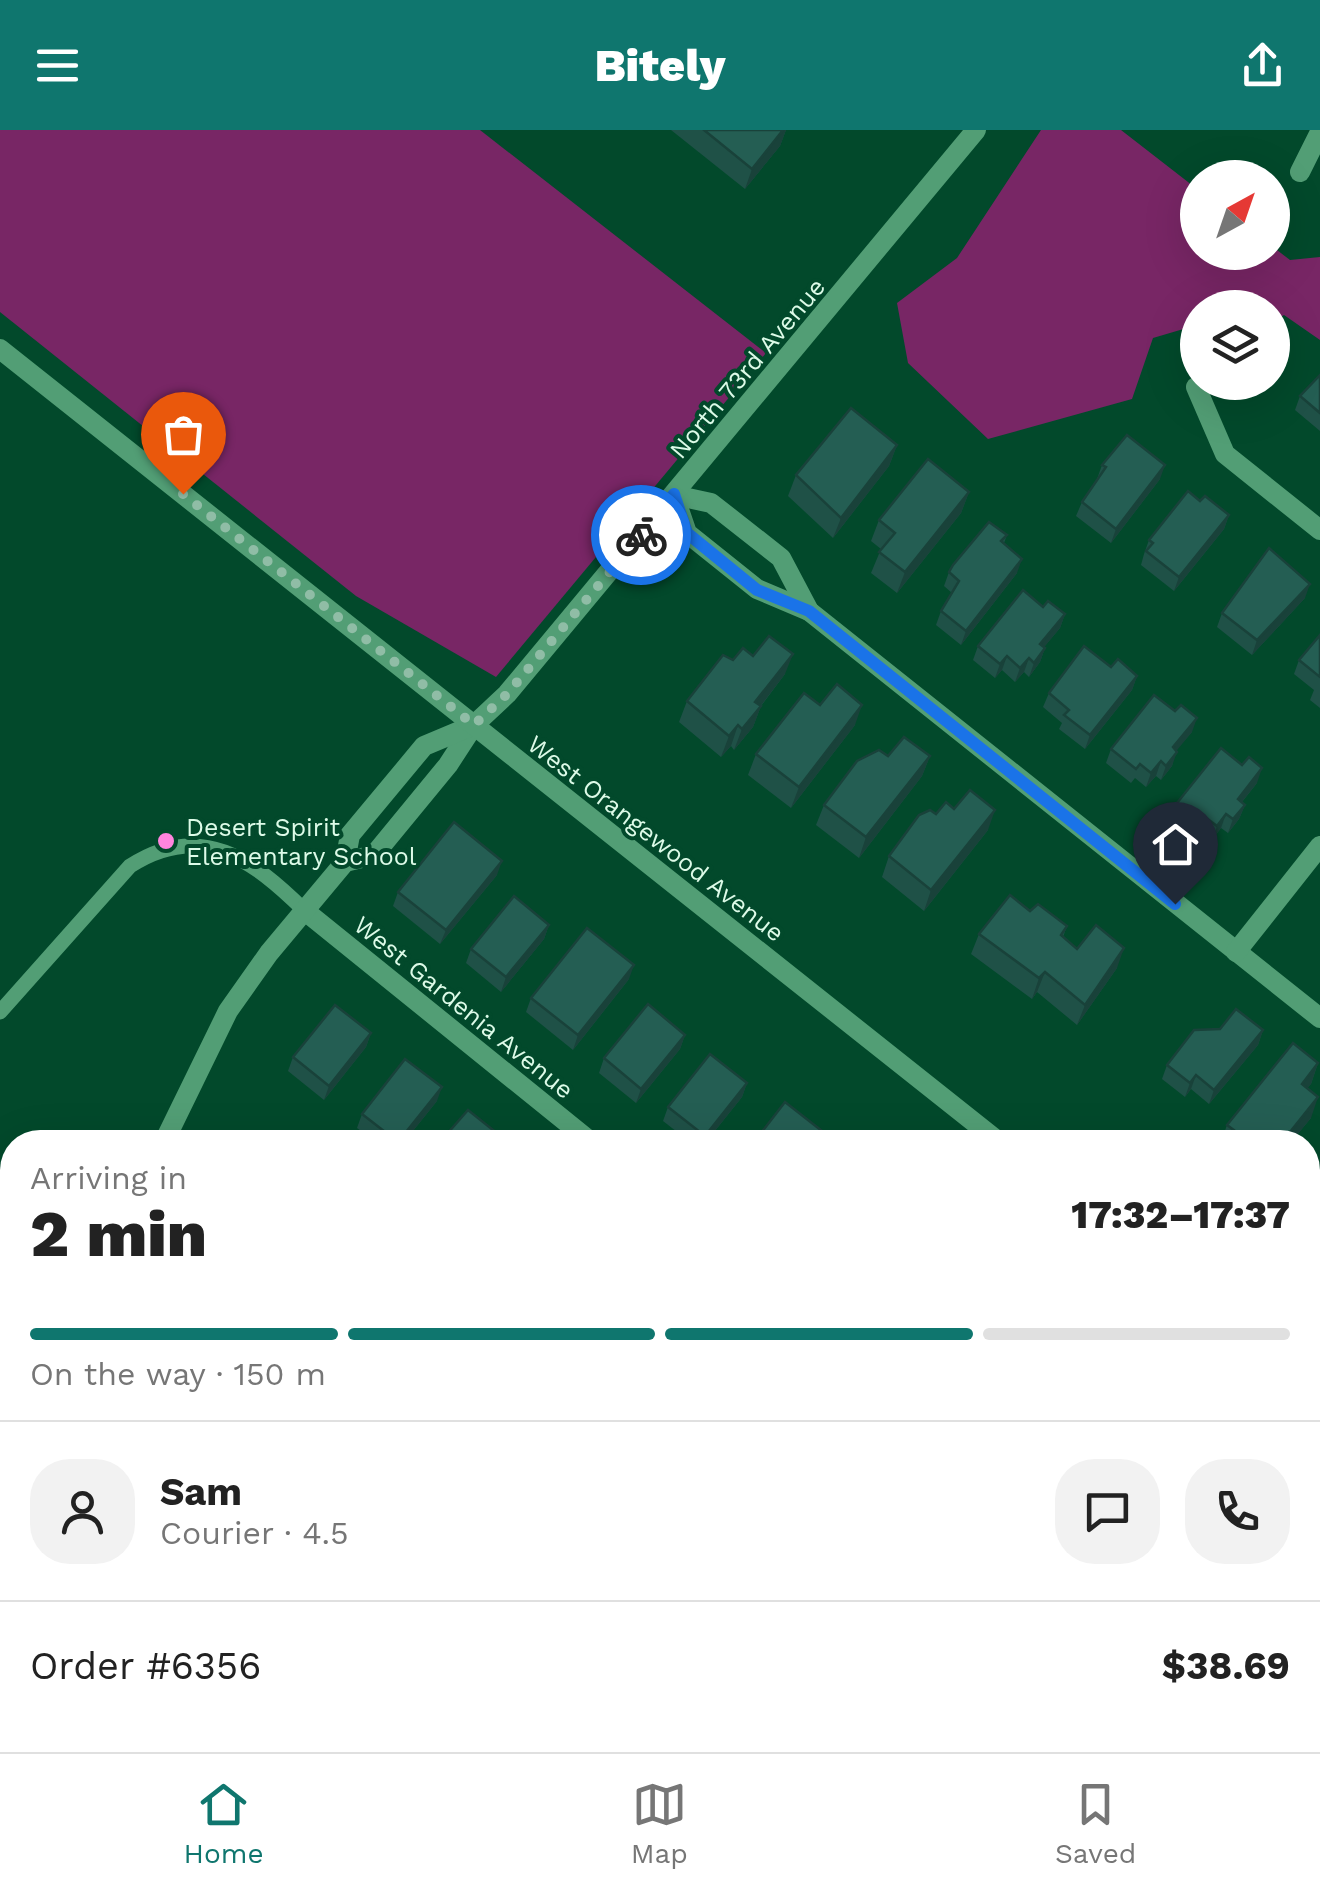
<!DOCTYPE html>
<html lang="en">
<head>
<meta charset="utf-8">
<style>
  :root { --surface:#fff; --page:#f2f2f2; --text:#222; --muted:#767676; --line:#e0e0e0; --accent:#0f766e }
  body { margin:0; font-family:"Work Sans",sans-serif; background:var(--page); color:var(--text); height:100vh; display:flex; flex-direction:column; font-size:38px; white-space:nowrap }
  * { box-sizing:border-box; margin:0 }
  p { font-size:32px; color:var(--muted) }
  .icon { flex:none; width:55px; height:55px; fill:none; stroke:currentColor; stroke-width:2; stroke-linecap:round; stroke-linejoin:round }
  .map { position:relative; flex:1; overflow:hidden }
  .side { position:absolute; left:0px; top:1000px; width:1320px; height:622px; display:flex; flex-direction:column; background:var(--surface); border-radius:40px 40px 0 0; box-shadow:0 10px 40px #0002 }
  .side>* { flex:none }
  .needle { width:65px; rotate:40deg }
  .buttons { position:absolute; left:1180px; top:30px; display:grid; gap:20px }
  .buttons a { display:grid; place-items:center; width:110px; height:110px; border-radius:50%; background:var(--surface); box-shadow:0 10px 40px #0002; font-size:50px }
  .pin { position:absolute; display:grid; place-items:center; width:85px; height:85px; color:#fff; margin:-102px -42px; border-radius:50% 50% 50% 0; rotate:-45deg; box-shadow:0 0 10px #0007 }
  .pin .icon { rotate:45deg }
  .courier { position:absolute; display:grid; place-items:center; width:100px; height:100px; margin:-50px; border:8px solid #1a73e8; border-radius:50%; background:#fff; color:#222; box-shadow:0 2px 12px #0007 }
  .headline em { font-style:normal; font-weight:800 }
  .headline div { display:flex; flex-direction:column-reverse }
  .headline { display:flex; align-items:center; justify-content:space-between; height:170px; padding:0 30px }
  h1 { font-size:65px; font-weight:800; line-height:75px }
  .bar { display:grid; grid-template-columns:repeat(4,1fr); gap:15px 10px; align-content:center; height:120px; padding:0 30px }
  .bar i { height:12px; border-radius:8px; background:var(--line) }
  .bar .selected { background:var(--accent) }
  .bar p { grid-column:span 4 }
  .line { display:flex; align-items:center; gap:25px; padding:0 30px; border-top:2px solid var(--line) }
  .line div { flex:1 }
  .round { display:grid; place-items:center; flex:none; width:105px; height:105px; border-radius:40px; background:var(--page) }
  header { display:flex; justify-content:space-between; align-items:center; height:130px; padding:0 30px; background:var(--accent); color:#fff; font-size:45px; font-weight:800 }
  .tabs { display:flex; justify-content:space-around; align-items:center; height:140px; border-top:2px solid var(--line); background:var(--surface); font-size:28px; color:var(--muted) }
  .tabs a { display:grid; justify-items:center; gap:5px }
  .tabs .selected { color:var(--accent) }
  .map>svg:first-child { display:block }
</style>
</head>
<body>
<header><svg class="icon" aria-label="menu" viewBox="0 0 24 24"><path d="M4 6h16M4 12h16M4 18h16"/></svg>Bitely<svg class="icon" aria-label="share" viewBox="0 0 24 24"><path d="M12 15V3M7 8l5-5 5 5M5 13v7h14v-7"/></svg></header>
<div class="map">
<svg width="1320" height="1622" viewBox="0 0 1320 1622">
  <rect width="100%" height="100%" fill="#02492b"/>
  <g fill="#782665">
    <path d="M0 0H480L766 223 496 547 356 466 0 182Z"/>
    <path d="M1041 0H1121L1197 59 1198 122H1272L1273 117 1290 130 1320 127V210L1284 185 1273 191 1272 178H1198L1197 195 1153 208 1132 269 988 309 908 233 897 173 957 128Z"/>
    <path d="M0 1354C22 1386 16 1445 9 1483L0 1488Z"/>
    <path d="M124 1610H250L240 1622H135Z"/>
  </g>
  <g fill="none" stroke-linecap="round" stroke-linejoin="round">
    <path stroke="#529e75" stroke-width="15" d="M0 882 130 736C201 690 253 730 305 781"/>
    <g stroke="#529e75" stroke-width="20">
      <path d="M1300 42 1320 2"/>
      <path d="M1196 257 1225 324 1320 400"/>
      <path d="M674 365 687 403 757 459 809 481 1320 888"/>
      <path d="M674 365 711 373 781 428 809 481"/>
      <path d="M345 732 374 725 448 635 474 595 507 564 976 0"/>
      <path d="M305 781 591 1012"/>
      <path d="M1236 822 1320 716"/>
      <path d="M164 1012 228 881 269 823 345 732 350 705 424 616 474 595"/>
      <path d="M1308 1351 1320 1337"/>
      <path d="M19 1622 22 1610"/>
      <path d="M536 1622 546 1610"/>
      <path d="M1078 1622 1088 1610"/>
    </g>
    <g stroke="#529e75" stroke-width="20">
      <path d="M0 219 999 1012"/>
      <path d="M1308 1257 1320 1267"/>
    </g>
  </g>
  <g fill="#1f5147">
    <path d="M671 0H786L780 16 745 59Z"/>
    <path d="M1320 245V301L1295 280 1300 266Z"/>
    <path d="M897 315 889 336 833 408 788 366 796 345Z"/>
    <path d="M1102 335 1160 349 1111 413 1076 386 1082 372 1097 349Z"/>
    <path d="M969 362 961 383 897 463 871 443 881 419 871 411 879 390Z"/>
    <path d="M1200 371 1229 385 1224 399 1174 461 1141 435 1144 424 1149 410Z"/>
    <path d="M1007 405 1004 413 1017 443 961 515 936 495 941 481 952 463 944 456 949 442Z"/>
    <path d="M1305 468 1252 525 1217 497 1222 483Z"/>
    <path d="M1043 477 1065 484 1060 498 1044 517 1045 518 1040 532 1029 547 1024 542 1015 552 1002 540 995 548 973 530 978 516Z"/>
    <path d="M1320 505V578L1310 570 1314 560 1294 544 1299 530Z"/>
    <path d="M753 526 785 544 761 576 753 597 734 620 731 616 721 627 679 592 687 571 733 530Z"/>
    <path d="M1111 537 1137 546 1132 560 1085 619 1059 599 1062 593 1043 577 1049 563Z"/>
    <path d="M820 575 855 595 791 678 748 645 756 624Z"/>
    <path d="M1192 602 1176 620 1172 636 1161 650 1156 646 1146 657 1135 648 1131 653 1106 633 1111 619Z"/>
    <path d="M888 626H930L922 646 859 728 816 695 824 675Z"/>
    <path d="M1257 653 1242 672 1245 675 1239 689 1228 703 1221 698 1212 710 1200 701 1196 706 1172 687 1177 673Z"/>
    <path d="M936 684 988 700 924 781 882 747 889 726Z"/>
    <path d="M497 745 440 814 393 776 398 762Z"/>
    <path d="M1030 781 1067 796 1063 807 1077 819 1117 838 1077 895 1037 862 1032 869 971 824 979 804Z"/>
    <path d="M549 795 544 809 501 862 466 833 471 819Z"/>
    <path d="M629 849 573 920 526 882 531 868Z"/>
    <path d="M1263 900 1258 915 1209 974 1191 959 1185 967 1162 949 1167 935Z"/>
    <path d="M371 903 366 917 324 970 288 941 293 927Z"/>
    <path d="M685 905 680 919 636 973 599 943 604 928Z"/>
    <path d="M1318 933 1311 954 1307 958 1311 988 1291 1012H1221L1227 995Z"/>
    <path d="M747 953 742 967 706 1012H690L663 991 668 977Z"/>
    <path d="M437 971 404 1012H376L357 998 362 984Z"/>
    <path d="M1308 1441 1320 1452V1558L1308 1547Z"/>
    <path d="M700 1610H747L737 1622H714Z"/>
    <path d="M1253 1610H1308L1297 1622H1266Z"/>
  </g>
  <g fill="#19423a">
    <path d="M783 0H786L780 16 745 59 752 39Z"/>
    <path d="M897 315 889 336 833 408 841 388Z"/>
    <path d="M1165 335 1160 349 1111 413 1116 399Z"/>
    <path d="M969 362 961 383 897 463 905 442Z"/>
    <path d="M1229 385 1224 399 1174 461 1179 447Z"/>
    <path d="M1022 429 1017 443 961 515 966 501Z"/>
    <path d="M1310 454 1305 468 1252 525 1257 510Z"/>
    <path d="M1065 484 1060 498 1035 528 1040 514Z"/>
    <path d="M1045 518 1040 532 1029 547 1034 533Z"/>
    <path d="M793 524 785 544 759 578 761 576 753 597 734 620 742 599 755 572Z"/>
    <path d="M1007 526 1002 540 995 548 1000 534Z"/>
    <path d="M1029 528 1024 542 1015 552 1020 538Z"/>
    <path d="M1137 546 1132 560 1085 619 1090 605Z"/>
    <path d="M862 575 855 595 791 678 799 657Z"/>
    <path d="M1197 588 1192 602 1168 631 1173 617Z"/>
    <path d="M738 595 731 616 721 627 729 606Z"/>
    <path d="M1177 622 1172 636 1161 650 1166 636Z"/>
    <path d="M930 626 922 646 859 728 866 707Z"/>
    <path d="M1161 631 1156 646 1146 657 1151 643Z"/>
    <path d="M1262 638 1257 653 1233 683 1238 669Z"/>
    <path d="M1245 675 1239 689 1228 703 1233 689Z"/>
    <path d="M995 680 988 700 924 781 931 760Z"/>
    <path d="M1226 684 1221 698 1212 710 1217 696Z"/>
    <path d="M502 731 497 745 440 814 446 800Z"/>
    <path d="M549 795 544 809 501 862 506 847Z"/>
    <path d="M1124 818 1117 838 1077 895 1085 875Z"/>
    <path d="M634 835 629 849 573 920 578 905Z"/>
    <path d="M1045 842 1037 862 1032 869 1039 848Z"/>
    <path d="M1263 900 1258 915 1209 974 1214 960Z"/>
    <path d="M371 903 366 917 324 970 329 956Z"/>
    <path d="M685 905 680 919 636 973 641 959Z"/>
    <path d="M1318 933 1311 954 1294 975 1302 954Z"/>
    <path d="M1196 945 1191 959 1185 967 1190 953Z"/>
    <path d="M747 953 742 967 706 1012H702L705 1006Z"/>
    <path d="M442 957 437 971 404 1012H398Z"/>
    <path d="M1318 967 1311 988 1291 1012H1282Z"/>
    <path d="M1320 1588V1596L1297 1622H1290L1301 1610H1308V1602Z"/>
    <path d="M740 1610H747L737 1622H731Z"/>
  </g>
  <g fill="#245e53" stroke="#19423a" stroke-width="2.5">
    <path d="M704 0H783L752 39Z"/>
    <path d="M1320 245V283L1300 266Z"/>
    <path d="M851 278 897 315 841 388 796 345Z"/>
    <path d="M1127 305 1165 335 1116 399 1082 372 1106 337 1102 335Z"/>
    <path d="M928 329 969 362 905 442 879 422 895 403 879 390Z"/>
    <path d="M1188 361 1200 371 1205 366 1229 385 1179 447 1146 421 1153 413 1149 410Z"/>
    <path d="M989 392 1007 405 1001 411 1022 429 966 501 941 481 959 451 949 442 953 435Z"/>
    <path d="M1269 418 1310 454 1257 510 1222 483Z"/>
    <path d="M1023 460 1043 477 1048 471 1065 484 1040 514 1045 518 1034 533 1029 528 1020 538 1007 526 1000 534 978 516Z"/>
    <path d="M1320 505V547L1299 530Z"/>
    <path d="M769 506 793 524 755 572 761 576 742 599 738 595 729 606 687 571 723 525 733 530 743 518 753 526Z"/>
    <path d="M1084 516 1111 537 1118 529 1137 546 1090 605 1064 585 1069 580 1049 563Z"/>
    <path d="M837 554 862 575 799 657 756 624 804 563 820 575Z"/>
    <path d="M1154 565 1175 581 1181 575 1197 588 1173 617 1177 622 1166 636 1161 631 1151 643 1140 634 1136 639 1111 619Z"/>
    <path d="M904 607 930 626 866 707 824 675 857 631 879 620 888 626Z"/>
    <path d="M1221 618 1242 635 1249 627 1262 638 1238 669 1245 675 1233 689 1226 684 1217 696 1205 687 1201 692 1177 673Z"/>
    <path d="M970 660 995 680 931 760 889 726 919 685 930 680 936 684 946 672 954 679Z"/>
    <path d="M454 692 502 731 446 800 398 762Z"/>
    <path d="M1010 765 1030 781 1038 774 1067 796 1061 805 1077 819 1096 795 1124 818 1085 875 1045 842 1039 848 979 804Z"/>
    <path d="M514 766 549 795 506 847 471 819Z"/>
    <path d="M587 798 634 835 578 905 531 868Z"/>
    <path d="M648 874 685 905 641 959 604 928Z"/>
    <path d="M335 875 371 903 329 956 293 927Z"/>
    <path d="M1236 879 1263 900 1214 960 1196 945 1190 953 1167 935 1194 900 1220 899Z"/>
    <path d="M1293 913 1318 933 1302 954 1318 967 1282 1012H1250L1227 995Z"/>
    <path d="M710 924 747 953 705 1006 668 977Z"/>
    <path d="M405 929 442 957 398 1012 362 984Z"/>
    <path d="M785 972 822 1001 813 1012H754Z"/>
    <path d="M468 980 508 1012H440Z"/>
    <path d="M1308 1441 1320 1452V1539L1308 1528Z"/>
    <path d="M1308 1550 1320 1561V1588L1308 1602Z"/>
    <path d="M333 1610H398L413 1622H323Z"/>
    <path d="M622 1610H684L698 1622H612Z"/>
    <path d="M722 1610H740L732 1619Z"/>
    <path d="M869 1610H959L973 1622H870L863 1616Z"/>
    <path d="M1162 1610H1247L1260 1622H1161L1155 1617Z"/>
    <path d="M1274 1610H1301L1290 1622H1287Z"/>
  </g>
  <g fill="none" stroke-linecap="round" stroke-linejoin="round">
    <path stroke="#90bda6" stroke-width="10" stroke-dasharray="0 18" d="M183 364 474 595 507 564 641 405"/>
    <path stroke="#1a73e8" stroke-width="12" d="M641 405 674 364 687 403 757 460 809 481 1175 774"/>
  </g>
  <circle fill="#ff85de" stroke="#02492b" stroke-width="4" cx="166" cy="711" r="10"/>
  <g text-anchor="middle" stroke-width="8" stroke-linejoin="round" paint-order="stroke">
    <g font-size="25" fill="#ddfbe8" stroke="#02492b">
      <text transform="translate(747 238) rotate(-50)" y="9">North 73rd Avenue</text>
      <text transform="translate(656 708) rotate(38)" y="9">West Orangewood Avenue</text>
      <text transform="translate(464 877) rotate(39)" y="9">West Gardenia Avenue</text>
    </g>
    <g font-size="25" fill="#ddfbe8" stroke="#02492b" text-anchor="start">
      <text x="186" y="706">Desert Spirit<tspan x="186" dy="29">Elementary School</tspan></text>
    </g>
  </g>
</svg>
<div class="buttons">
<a><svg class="needle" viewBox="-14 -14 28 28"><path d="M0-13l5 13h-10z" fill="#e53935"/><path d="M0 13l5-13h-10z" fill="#767676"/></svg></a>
<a><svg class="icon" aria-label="layers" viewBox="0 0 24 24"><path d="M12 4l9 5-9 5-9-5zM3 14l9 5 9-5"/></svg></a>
</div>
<div class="pin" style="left:183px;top:364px;background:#ea580c"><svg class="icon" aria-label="bag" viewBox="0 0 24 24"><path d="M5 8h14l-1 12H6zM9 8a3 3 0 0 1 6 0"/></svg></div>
<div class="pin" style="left:1175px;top:774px;background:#1f2937"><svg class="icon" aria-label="home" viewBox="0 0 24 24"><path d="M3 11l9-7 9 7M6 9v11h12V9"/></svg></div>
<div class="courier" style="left:641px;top:405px"><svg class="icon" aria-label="bike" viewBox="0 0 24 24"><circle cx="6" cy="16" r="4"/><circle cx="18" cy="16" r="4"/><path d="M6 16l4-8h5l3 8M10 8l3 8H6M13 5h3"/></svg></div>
<section class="side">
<div class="headline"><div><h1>2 min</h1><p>Arriving in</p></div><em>17:32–17:37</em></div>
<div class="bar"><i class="selected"></i><i class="selected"></i><i class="selected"></i><i></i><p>On the way · 150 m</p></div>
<div class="line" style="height:180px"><a class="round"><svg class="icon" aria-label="person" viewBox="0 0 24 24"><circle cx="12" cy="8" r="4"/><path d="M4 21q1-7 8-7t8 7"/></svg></a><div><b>Sam</b><p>Courier · 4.5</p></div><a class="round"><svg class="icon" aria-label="chat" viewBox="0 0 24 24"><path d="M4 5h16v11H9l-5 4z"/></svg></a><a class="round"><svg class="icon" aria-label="phone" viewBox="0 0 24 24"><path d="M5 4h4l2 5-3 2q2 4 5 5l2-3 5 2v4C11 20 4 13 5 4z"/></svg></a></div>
<div class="line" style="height:130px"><div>Order #6356</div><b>$38.69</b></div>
</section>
</div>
<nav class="tabs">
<a class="selected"><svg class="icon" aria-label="home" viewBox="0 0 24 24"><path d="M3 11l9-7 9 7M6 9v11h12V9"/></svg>Home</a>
<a><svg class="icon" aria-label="map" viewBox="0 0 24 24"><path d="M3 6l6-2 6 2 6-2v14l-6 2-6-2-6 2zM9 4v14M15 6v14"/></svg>Map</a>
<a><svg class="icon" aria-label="saved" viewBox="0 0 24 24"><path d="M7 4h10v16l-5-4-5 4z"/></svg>Saved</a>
</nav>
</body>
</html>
